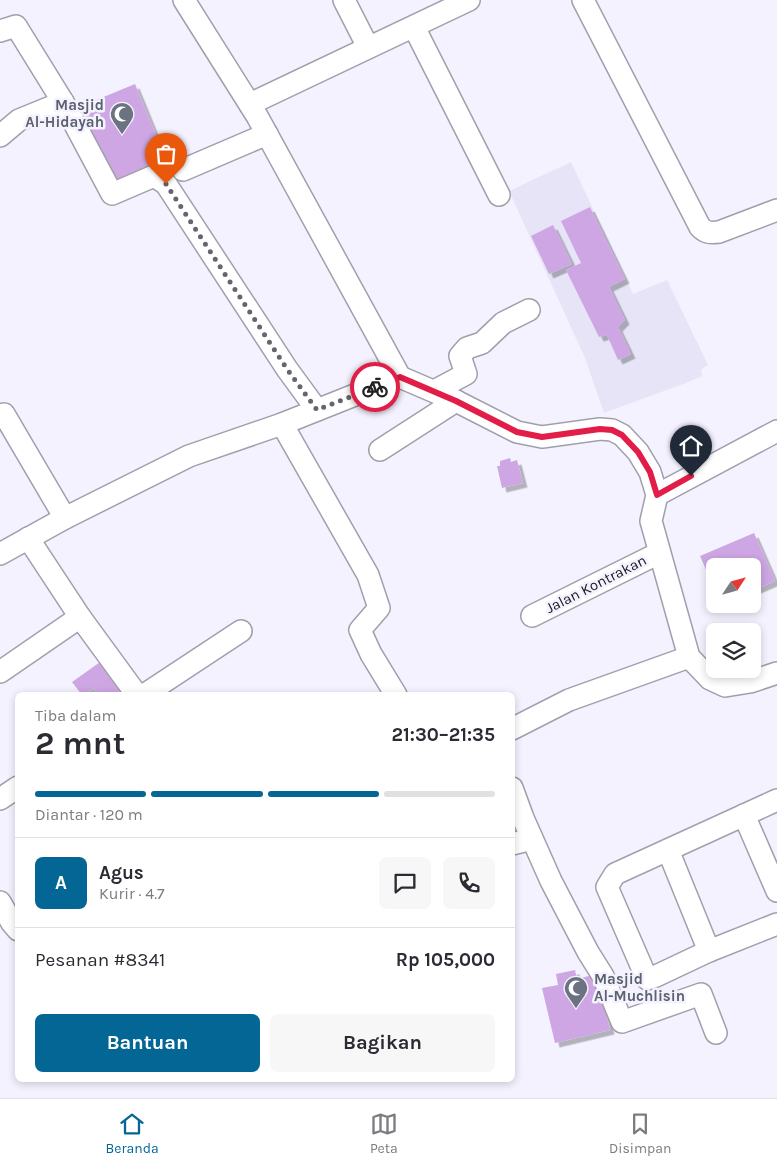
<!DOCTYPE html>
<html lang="id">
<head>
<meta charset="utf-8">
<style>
  :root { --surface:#fff; --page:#f7f7f7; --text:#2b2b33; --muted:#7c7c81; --line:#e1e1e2; --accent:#046695 }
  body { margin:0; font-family:Karla,sans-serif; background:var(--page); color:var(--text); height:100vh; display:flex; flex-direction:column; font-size:19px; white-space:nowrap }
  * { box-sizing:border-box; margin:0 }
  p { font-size:16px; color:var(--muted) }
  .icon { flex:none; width:28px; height:28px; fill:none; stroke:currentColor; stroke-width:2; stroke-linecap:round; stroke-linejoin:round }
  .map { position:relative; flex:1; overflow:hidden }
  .sheet { position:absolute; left:15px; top:692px; width:500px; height:390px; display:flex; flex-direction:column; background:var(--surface); border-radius:8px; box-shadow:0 2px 8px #0003 }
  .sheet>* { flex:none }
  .needle { width:32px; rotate:54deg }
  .tools { position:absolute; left:706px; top:558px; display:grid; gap:10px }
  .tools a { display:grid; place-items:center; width:55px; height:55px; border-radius:8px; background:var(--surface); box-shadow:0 2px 8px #0003; font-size:25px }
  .pin { position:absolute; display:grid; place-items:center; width:42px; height:42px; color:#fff; margin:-51px -21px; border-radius:50% 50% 50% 0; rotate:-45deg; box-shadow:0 0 5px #0007 }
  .pin .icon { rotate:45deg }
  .courier { position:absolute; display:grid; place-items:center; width:50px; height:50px; margin:-25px; border:4px solid #e11d48; border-radius:50%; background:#fff; color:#222; box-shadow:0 1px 6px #0007 }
  .head em { font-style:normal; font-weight:700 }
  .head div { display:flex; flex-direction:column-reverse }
  .head { display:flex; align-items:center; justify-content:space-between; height:85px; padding:0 20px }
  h1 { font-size:32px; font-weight:700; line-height:38px }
  .bar { display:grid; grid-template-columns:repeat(4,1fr); gap:8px 5px; align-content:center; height:60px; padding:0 20px }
  .bar i { height:6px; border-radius:4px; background:var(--line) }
  .bar .on { background:var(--accent) }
  .bar p { grid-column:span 4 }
  .line { display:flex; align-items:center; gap:12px; padding:0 20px; border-top:1px solid var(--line) }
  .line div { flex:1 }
  .round { display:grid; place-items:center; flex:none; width:52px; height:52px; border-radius:8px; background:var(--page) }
  .primary-button { display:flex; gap:10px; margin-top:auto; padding:10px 20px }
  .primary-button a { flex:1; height:58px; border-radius:8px; background:var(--accent); color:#fff; font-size:20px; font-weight:700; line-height:58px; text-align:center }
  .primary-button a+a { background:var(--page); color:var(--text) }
  .tab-bar { display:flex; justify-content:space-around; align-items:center; height:70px; border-top:1px solid var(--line); background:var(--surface); font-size:14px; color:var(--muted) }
  .tab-bar a { display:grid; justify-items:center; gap:2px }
  .tab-bar .on { color:var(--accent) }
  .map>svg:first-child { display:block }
</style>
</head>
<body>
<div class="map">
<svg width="777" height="1098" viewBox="0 0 777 1098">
  <defs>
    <filter id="shadow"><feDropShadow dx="4.5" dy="4.5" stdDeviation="0" flood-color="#0004"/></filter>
  </defs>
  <rect width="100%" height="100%" fill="#f4f2ff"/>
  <path fill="#e8e4f8" d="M571 162 633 294 667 280 708 365 701 370 702 376 686 383 604 413 585 358 509 191Z"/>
  <g fill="#cea6e3" filter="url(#shadow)">
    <path d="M135 84 167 162 110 186 77 108Z"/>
    <path d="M590 207 625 279 609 287 625 320 618 327 631 354 618 360 607 335 599 337 566 270 581 263 561 221Z"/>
    <path d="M553 225 572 264 549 274 531 236Z"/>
    <path d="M510 458 511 462 517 460 523 483 502 488 497 466H500V461Z"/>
    <path d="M754 533 775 581 752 591V566H715V590L700 556Z"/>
    <path d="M103 660 123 688 114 695H99L94 688 84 695H82L72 682Z"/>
    <path d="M575 970 577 979 597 974 610 1030 555 1043 542 988 558 985 556 974Z"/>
  </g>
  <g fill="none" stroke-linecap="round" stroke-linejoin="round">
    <g stroke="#a29fac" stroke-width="24">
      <g id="street">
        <path d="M184 0 257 116 400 377 456 401 517 432 542 437 600 429 612 430 622 435 638 452 650 472 657 495 651 521 689 657 710 679 725 686 750 682 777 673"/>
        <path d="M344 0 368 47"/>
        <path d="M583 0 700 227C706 233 710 233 719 232L777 210"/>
        <path d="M414 27 499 195"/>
        <path d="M0 31 16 26 63 102 112 194 154 176 166 184 287 369 317 410"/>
        <path d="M250 104 469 0"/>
        <path d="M0 136 19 120 63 102"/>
        <path d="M183 170 267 134"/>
        <path d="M434 391 466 374 460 356 467 348 482 343 503 323 529 310"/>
        <path d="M4 414 65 518"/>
        <path d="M282 424 368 575 379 608 360 630 371 654 396 695"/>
        <path d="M380 450 456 401"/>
        <path d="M657 495 777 431"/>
        <path d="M28 538 80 617 137 695"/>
        <path d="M0 554 65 518 189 456 282 424 400 377"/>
        <path d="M532 616 659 553"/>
        <path d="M0 672 80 617"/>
        <path d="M144 695 241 631"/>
        <path d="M512 729 569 700 689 657"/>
        <path d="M512 788 523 818 551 881 588 952 603 976 622 1022 701 994 716 1033"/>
        <path d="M0 799 18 787"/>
        <path d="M777 800 615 874 607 887 647 979 656 976 709 951 777 924"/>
        <path d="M744 815 777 891"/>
        <path d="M512 844 532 839"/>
        <path d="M668 850 709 951"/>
        <path d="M0 902 12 923 18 930"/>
      </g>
    </g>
    <use href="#street" stroke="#fff" stroke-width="21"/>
  </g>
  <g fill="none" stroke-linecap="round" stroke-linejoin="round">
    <path stroke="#66656d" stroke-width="5" stroke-dasharray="0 9" d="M166 184 287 369 317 410 375 387"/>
    <path stroke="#e11d48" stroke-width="6" d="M375 387 400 377 456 401 517 432 542 437 600 429 612 430 622 435 638 452 650 472 657 495 691 476"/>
  </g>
  <defs>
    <g id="mosque-pin" transform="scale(1.25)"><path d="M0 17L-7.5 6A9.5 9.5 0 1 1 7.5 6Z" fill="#6b7280" stroke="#f4f2ff"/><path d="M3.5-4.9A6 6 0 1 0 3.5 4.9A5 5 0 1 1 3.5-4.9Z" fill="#fff"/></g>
  </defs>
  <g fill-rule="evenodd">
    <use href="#mosque-pin" x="122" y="114"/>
    <use href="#mosque-pin" x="576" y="988"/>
  </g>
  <g text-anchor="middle" stroke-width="5" stroke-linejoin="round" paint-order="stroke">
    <g font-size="15" font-weight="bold" fill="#5b616d" stroke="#f4f2ff" text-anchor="end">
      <text x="104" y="110">Masjid<tspan x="104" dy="17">Al-Hidayah</tspan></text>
      <text x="594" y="984" text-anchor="start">Masjid<tspan x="594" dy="17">Al-Muchlisin</tspan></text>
    </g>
    <g font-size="15" fill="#1a191e" stroke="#f4f2ff">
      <text transform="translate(596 584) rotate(-27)" y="5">Jalan Kontrakan</text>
    </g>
  </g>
</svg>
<div class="tools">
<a><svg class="needle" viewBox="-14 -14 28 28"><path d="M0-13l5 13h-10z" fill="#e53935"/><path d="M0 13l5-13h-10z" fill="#7c7c81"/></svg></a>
<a><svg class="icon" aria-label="layers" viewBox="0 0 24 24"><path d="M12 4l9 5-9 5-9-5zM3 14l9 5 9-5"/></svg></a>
</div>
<div class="pin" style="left:166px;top:184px;background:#ea580c"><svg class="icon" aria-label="bag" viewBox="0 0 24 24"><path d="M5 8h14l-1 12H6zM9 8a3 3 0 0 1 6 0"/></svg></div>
<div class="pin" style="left:691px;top:476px;background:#1f2937"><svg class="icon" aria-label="home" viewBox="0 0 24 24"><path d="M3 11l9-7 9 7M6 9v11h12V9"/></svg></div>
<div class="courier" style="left:375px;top:387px"><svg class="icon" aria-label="bike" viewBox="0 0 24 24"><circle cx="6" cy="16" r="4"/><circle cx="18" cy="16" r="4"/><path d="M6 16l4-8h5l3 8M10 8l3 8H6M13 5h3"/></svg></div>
<section class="sheet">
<div class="head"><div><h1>2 mnt</h1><p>Tiba dalam</p></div><em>21:30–21:35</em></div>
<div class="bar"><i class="on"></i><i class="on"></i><i class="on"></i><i></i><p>Diantar · 120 m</p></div>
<div class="line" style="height:90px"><b class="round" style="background:var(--accent);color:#fff">A</b><div><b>Agus</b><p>Kurir · 4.7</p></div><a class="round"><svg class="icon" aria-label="chat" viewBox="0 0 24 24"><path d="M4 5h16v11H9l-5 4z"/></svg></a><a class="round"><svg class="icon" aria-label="phone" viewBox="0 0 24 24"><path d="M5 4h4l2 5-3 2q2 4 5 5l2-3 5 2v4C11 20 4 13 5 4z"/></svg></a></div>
<div class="line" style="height:65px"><div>Pesanan #8341</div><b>Rp 105,000</b></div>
<div class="primary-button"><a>Bantuan</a><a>Bagikan</a></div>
</section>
</div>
<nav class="tab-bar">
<a class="on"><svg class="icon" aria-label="home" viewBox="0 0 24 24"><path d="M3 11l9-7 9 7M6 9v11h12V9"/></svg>Beranda</a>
<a><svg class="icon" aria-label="map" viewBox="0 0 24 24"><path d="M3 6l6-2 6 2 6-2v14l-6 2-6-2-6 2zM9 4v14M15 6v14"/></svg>Peta</a>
<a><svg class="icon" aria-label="saved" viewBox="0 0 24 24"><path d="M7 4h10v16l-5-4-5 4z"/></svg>Disimpan</a>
</nav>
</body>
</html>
